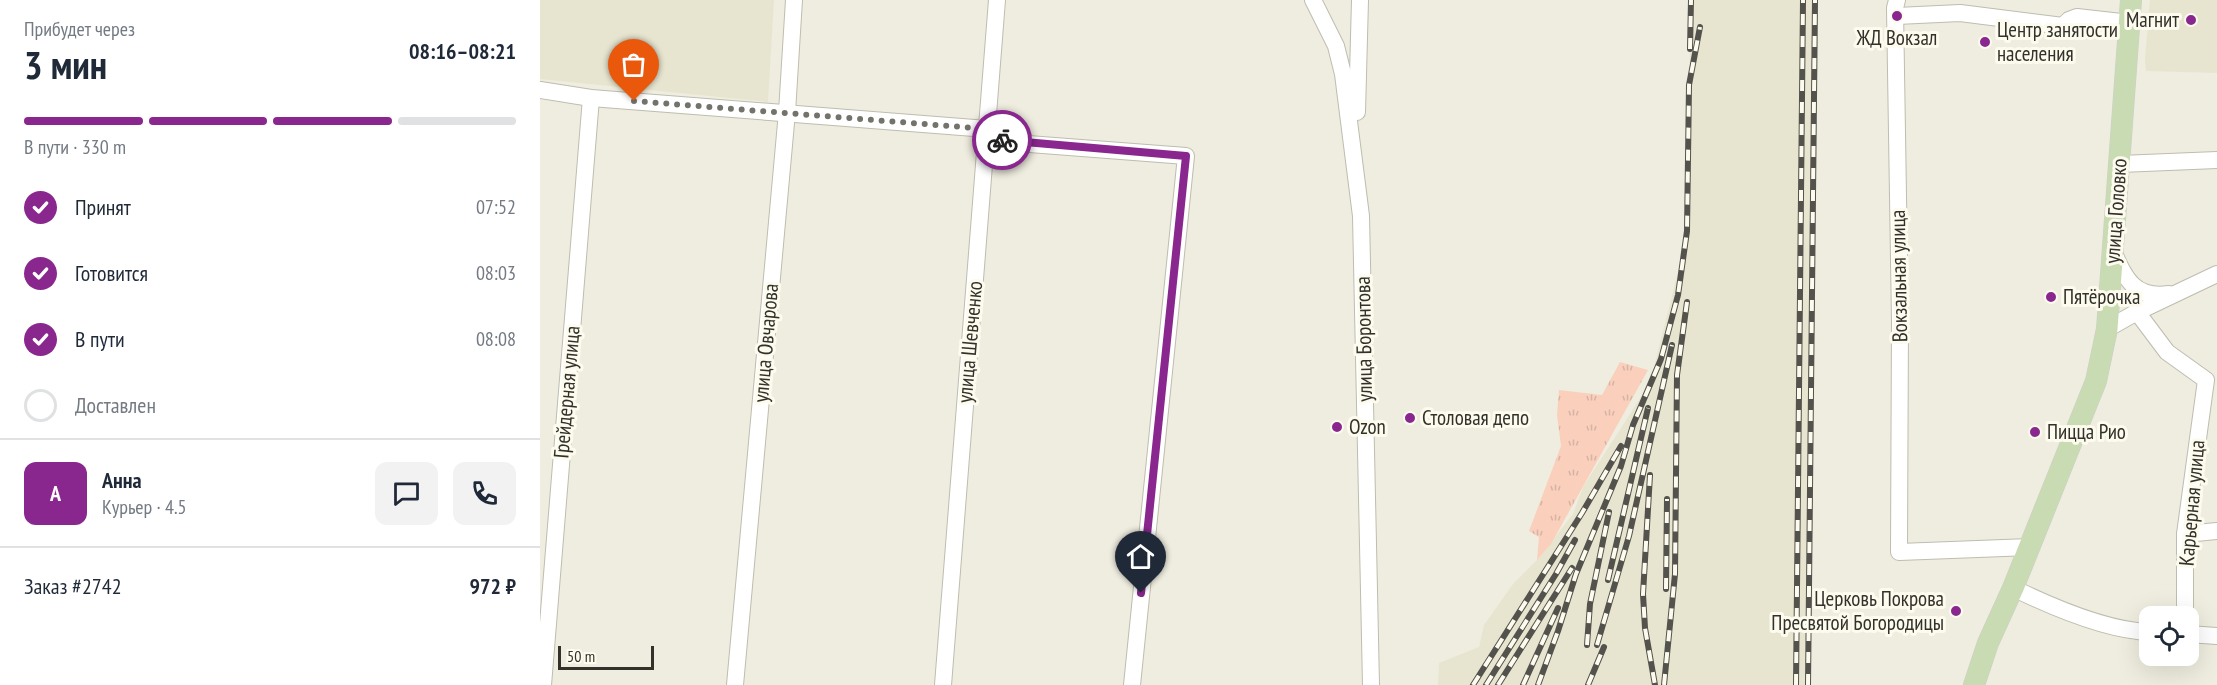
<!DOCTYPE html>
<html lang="ru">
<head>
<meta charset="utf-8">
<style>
  :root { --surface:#fff; --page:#f2f2f3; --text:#1f2937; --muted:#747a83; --line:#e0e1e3; --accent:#89278f }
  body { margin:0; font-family:"PT Sans Narrow",sans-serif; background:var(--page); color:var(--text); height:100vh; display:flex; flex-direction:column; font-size:22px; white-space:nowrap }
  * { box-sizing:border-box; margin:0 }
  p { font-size:20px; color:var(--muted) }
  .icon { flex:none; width:33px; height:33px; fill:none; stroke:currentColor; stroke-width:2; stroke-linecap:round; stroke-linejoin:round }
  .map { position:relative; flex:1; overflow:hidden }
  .panel { display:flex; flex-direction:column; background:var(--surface); width:540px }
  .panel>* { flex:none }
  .controls { position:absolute; left:1599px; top:606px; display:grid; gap:12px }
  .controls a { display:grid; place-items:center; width:60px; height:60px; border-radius:12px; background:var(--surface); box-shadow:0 6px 24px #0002; font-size:30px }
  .scale { position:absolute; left:18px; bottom:15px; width:96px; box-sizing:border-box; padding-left:6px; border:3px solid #32312c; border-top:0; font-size:16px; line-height:21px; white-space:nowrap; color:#32312c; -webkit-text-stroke:4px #fcfbed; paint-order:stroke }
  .pin { position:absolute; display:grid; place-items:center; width:51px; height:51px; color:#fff; margin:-62px -26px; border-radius:50% 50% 50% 0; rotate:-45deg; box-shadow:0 0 6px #0007 }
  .pin .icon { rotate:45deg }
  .courier { position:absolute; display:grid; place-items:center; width:60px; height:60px; margin:-30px; border:4px solid #89278f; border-radius:50%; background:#fff; color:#222; box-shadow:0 2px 8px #0007 }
  .head em { font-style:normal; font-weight:700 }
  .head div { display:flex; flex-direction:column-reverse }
  .head { display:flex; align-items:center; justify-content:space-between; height:102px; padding:0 24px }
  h1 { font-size:39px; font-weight:700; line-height:45px }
  .bar { display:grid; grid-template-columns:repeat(4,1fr); gap:9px 6px; align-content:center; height:72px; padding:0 24px }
  .bar i { height:8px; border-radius:4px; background:var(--line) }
  .bar .current { background:var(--accent) }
  .bar p { grid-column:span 4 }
  .line { display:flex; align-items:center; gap:15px; padding:0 24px; border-top:2px solid var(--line) }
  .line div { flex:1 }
  .round { display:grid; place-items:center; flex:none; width:63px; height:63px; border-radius:12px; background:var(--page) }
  ol { padding:0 24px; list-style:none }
  li { display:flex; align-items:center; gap:18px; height:66px }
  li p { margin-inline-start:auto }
  li .icon { padding:6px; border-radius:50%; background:var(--accent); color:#fff; stroke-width:4 }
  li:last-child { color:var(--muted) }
  li i { width:33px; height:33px; border:3px solid var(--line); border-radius:50% }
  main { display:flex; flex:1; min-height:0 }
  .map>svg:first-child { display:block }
</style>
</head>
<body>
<main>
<section class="panel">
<div class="head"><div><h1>3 мин</h1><p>Прибудет через</p></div><em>08:16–08:21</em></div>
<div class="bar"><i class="current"></i><i class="current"></i><i class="current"></i><i></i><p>В пути · 330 m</p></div>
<ol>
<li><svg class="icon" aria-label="check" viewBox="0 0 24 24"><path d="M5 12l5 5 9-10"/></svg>Принят<p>07:52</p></li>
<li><svg class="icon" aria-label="check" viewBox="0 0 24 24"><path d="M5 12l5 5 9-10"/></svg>Готовится<p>08:03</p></li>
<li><svg class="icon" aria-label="check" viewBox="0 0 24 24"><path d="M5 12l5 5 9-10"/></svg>В пути<p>08:08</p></li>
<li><i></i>Доставлен</li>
</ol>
<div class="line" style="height:108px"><b class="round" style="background:var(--accent);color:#fff">А</b><div><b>Анна</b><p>Курьер · 4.5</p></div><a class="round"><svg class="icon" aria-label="chat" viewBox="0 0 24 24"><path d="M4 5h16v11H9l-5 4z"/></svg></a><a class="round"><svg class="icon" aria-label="phone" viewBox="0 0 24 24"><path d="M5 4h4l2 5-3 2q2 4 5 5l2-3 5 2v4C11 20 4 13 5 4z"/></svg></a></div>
<div class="line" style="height:78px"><div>Заказ #2742</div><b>972 ₽</b></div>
</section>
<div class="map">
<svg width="1677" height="685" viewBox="0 0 1677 685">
  <defs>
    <pattern id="grass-tufts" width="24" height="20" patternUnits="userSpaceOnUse" patternTransform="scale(1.5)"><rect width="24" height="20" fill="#fad0bd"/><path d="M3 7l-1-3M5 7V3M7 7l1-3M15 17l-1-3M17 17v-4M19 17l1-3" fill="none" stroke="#d7b3a3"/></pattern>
  </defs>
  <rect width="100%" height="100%" fill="#efeddf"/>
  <g fill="#e7e5cf">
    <path d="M0 0H234L228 102 0 79Z"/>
    <path d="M1151 0H1278L1271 685H898L899 663 939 647 944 625 973 584 997 560 1033 514 1043 487 1110 383 1139 268 1141 263H1145Z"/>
    <path d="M1610 0H1677V73L1606 71 1605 59Z"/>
  </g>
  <path fill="url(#grass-tufts)" d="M1080 362 1108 370 1011 544 997 560 999 537 989 531 1021 446 1017 415 1019 390 1062 395Z"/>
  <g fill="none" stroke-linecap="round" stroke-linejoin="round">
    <g stroke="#bebdaf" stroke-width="18">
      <g id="minor">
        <path d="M773 0 796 46 803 74 821 216 831 685"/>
        <path d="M1357 0 1355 8 1360 321 1359 552 1490 547"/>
        <path d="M1357 16 1420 13 1523 26 1529 20 1537 17 1590 23"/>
        <path d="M0 90 51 98 447 129 463 142 646 156 592 685"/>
        <path d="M817 112 820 0"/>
        <path d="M1580 164 1677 160"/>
        <path d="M1573 251C1585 278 1594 299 1629 294"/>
        <path d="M1597 312 1627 352 1666 380 1645 534V616"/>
        <path d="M1567 329 1597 312 1677 274"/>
        <path d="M1645 534 1677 531"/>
        <path d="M1473 588C1510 606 1568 631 1610 632"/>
        <path d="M1648 634 1677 636"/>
        <path d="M3 685 51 98"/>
        <path d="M195 685 247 112 254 0"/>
        <path d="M403 685 457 0"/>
      </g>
    </g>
    <g stroke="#cececc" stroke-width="22">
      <path id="major" d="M1434 685 1448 643 1473 588 1556 381 1567 329 1591 0"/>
    </g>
    <use href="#minor" stroke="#fff" stroke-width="16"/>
    <use href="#major" stroke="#c9dbb3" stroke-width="21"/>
    <g stroke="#54524c" stroke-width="6">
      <g id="rail">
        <path d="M1150 49 1151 0"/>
        <path d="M1110 475 1103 594 1105 628 1115 685"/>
        <path d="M1068 580 1108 408"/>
        <path d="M1126 589 1127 499"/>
        <path d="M1047 645 1050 604 1069 512"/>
        <path d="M1057 645 1089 536 1132 345"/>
        <path d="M933 685 1042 513 1081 446"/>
        <path d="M946 685 1016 574 1035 540"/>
        <path d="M958 685 1032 568"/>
        <path d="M983 685 1018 608"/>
        <path d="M998 685 1018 631 1036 574 1081 466 1093 425 1121 359 1138 295 1147 231 1149 85 1160 27"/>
        <path d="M1048 685 1064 647"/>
        <path d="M1124 685 1135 574 1137 375 1147 302"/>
        <path d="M1256 685 1263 0"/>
        <path d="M1268 685 1275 0"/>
      </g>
    </g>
    <use href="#rail" stroke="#fcfbed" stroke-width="4" stroke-dasharray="11" stroke-linecap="butt"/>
  </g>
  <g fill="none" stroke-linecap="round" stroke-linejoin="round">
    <path stroke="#74736b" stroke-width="6" stroke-dasharray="0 10.8" d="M94 101 447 129 462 140"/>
    <path stroke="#89278f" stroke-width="8" d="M462 140 646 156 601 593"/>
  </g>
  <g fill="#89278f" stroke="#fcfbed" stroke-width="2">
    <circle cx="1357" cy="16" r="6"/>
    <circle cx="1651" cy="20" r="6"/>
    <circle cx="1445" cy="42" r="6"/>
    <circle cx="1511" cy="297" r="6"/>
    <circle cx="870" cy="418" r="6"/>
    <circle cx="797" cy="427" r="6"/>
    <circle cx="1495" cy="432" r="6"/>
    <circle cx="1416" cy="611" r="6"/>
  </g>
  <g text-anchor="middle" stroke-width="6" stroke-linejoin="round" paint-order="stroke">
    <g font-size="21" fill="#32312c" stroke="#fcfbed" text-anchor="start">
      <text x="1639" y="27" text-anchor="end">Магнит</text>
      <text x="1457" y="37">Центр занятости<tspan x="1457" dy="24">населения</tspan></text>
      <text x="1357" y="45" text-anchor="middle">ЖД Вокзал</text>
      <text x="1523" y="304">Пятёрочка</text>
      <text x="882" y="425">Столовая депо</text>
      <text x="809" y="434">Ozon</text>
      <text x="1507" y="439">Пицца Рио</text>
      <text x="1404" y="606" text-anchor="end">Церковь Покрова<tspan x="1404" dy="24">Пресвятой Богородицы</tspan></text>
    </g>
    <g font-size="21" fill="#32312c" stroke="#fcfbed">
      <text transform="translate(1576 211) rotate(-86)" y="7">улица Головко</text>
      <text transform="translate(1359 276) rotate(-91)" y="7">Вокзальная улица</text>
      <text transform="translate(824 339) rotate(-91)" y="7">улица Боронтова</text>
      <text transform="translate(430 342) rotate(-85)" y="7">улица Шевченко</text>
      <text transform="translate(226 343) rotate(-85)" y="7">улица Овчарова</text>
      <text transform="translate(27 392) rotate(-85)" y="7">Грейдерная улица</text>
      <text transform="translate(1652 503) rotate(-85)" y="7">Карьерная улица</text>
    </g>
  </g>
</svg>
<div class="controls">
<a><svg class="icon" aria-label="locate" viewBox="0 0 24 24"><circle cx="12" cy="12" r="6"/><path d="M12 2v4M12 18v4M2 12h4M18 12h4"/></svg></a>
</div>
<div class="scale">50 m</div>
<div class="pin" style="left:94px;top:101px;background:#ea580c"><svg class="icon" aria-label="bag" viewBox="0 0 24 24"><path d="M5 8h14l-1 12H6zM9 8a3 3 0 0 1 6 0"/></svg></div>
<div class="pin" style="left:601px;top:593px;background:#1f2937"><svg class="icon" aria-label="home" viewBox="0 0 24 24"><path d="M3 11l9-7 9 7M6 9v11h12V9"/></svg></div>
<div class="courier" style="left:462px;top:140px"><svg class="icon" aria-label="bike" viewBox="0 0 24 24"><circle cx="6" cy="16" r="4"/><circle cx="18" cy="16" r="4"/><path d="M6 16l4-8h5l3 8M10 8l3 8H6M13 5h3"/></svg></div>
</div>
</main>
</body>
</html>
